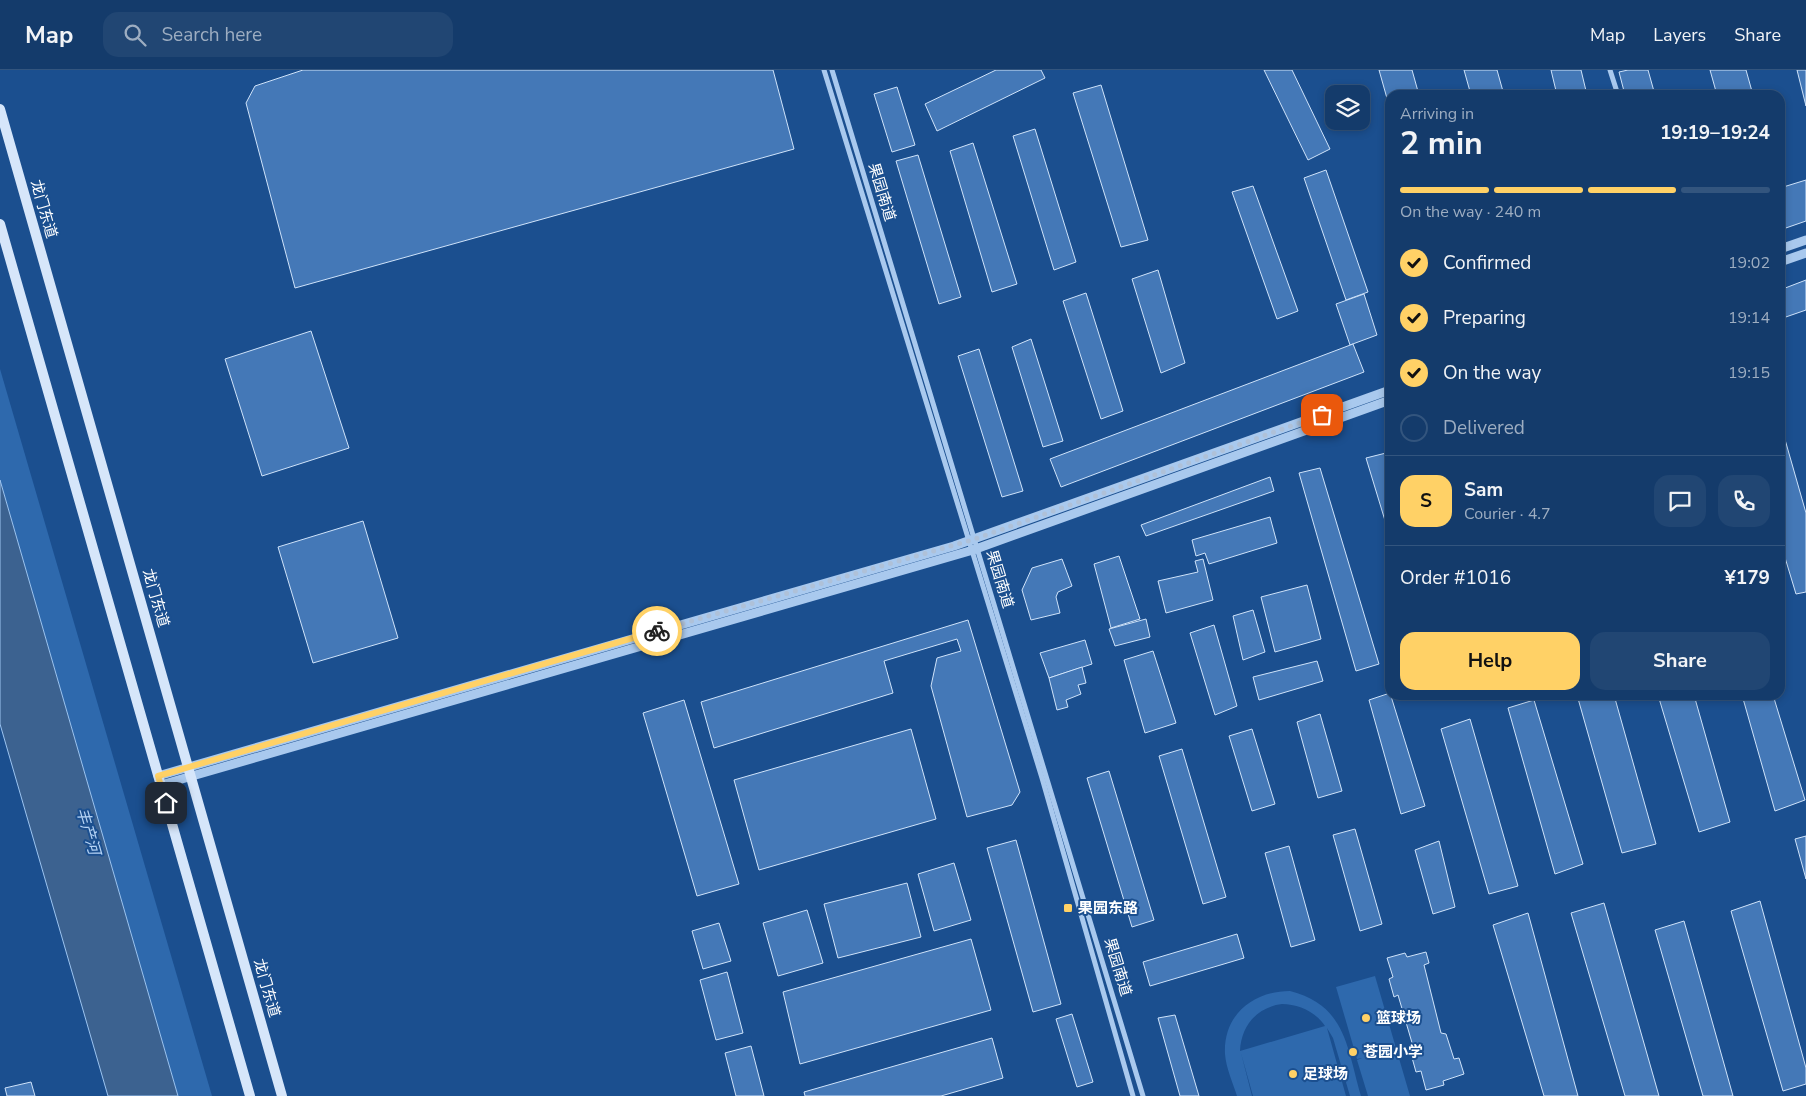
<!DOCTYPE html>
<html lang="en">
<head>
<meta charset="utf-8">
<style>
  :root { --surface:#143b6b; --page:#214673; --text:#f1f3f6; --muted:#9dadc1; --line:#33557e; --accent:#ffd166 }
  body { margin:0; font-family:"Nunito Sans","Noto Sans SC",sans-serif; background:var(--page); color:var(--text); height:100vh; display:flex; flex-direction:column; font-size:19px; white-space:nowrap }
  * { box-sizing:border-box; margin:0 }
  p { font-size:16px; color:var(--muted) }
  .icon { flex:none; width:28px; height:28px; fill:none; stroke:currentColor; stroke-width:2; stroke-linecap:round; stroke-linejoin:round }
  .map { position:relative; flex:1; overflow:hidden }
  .sheet { position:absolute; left:1385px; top:20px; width:400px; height:610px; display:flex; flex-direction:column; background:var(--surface); border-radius:15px; box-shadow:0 2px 8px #0003,0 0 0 1px var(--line) }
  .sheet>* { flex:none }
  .controls { position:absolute; left:1325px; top:15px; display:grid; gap:10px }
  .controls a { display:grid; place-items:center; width:45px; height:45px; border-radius:10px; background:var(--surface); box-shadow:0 2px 8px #0003,0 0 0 1px var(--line); font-size:25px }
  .pin { position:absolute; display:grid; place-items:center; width:42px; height:42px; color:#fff; margin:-21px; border-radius:10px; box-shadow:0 2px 8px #0006 }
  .courier { position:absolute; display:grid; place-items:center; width:50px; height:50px; margin:-25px; border:4px solid #ffd166; border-radius:50%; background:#fff; color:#222; box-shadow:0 1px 6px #0007 }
  .headline em { font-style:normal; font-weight:700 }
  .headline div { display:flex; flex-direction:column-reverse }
  .headline { display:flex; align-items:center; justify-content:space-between; height:85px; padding:0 15px }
  h1 { font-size:32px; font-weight:700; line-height:38px }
  .bar { display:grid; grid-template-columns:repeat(4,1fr); gap:8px 5px; align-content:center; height:60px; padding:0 15px }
  .bar i { height:6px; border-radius:4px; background:var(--line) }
  .bar .current { background:var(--accent) }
  .bar p { grid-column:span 4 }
  .line { display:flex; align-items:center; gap:12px; padding:0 15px; border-top:1px solid var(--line) }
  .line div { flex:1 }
  .round { display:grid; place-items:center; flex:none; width:52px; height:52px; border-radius:15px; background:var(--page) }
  ol { padding:0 15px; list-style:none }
  li { display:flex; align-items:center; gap:15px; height:55px }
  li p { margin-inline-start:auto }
  li .icon { padding:5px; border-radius:50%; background:var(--accent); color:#111; stroke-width:4 }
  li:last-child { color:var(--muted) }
  li i { width:28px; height:28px; border:2px solid var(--line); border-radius:50% }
  .primary-button { display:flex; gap:10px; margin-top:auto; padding:10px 15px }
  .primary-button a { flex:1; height:58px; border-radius:15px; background:var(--accent); color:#111; font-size:20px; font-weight:700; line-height:58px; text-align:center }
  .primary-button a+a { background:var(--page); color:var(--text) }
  header { display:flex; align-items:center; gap:30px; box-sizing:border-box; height:70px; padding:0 25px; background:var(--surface); border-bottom:1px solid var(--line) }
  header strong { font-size:24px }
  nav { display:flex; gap:28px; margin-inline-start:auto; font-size:18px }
  .search { width:350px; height:45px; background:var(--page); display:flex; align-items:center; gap:12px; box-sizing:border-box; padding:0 18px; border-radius:15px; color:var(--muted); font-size:19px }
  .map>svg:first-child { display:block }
</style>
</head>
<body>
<header>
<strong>Map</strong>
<div class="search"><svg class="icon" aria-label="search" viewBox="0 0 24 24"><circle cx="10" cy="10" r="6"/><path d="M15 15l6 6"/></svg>Search here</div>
<nav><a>Map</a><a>Layers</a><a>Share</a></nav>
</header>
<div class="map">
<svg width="1806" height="1026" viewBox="0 0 1806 1026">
  <rect width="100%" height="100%" fill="#1b4f8f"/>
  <g fill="#2e69ad" fill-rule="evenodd">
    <path d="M0 299 212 1026H178L0 410Z"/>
    <path d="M1375 906 1410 1026H1368L1357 990 1362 988 1357 989 1336 917Z"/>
    <path d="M1290 921C1346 935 1347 978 1361 1026H1350L1333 968 1327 958 1346 1026H1253L1241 983 1252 1026H1237C1233 1013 1226 998 1225 984 1223 945 1253 921 1290 921ZM1282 934C1298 934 1316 942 1325 956L1240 981C1241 956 1257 937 1282 934Z"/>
  </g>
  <path fill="#3c6290" stroke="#9cc4f0" d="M0 410 178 1026H108L0 654Z"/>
  <g fill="#4478b7" stroke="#cfe3fa">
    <path d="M303 0H773L794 79 295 218 246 33 255 16Z"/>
    <path d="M996 0H1041L1045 8 937 61 925 34Z"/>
    <path d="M1264 0H1292L1330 79 1308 90Z"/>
    <path d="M1379 0H1412L1419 25H1390V39Z"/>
    <path d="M1464 0H1497L1504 25H1471Z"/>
    <path d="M1551 0H1581L1587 25H1557Z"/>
    <path d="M1628 0H1648L1655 25H1625L1619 2Z"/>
    <path d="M1710 0H1746L1753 25H1717Z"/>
    <path d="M1797 0H1806V36Z"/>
    <path d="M1101 15 1148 170 1121 177 1073 23Z"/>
    <path d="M897 17 915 75 892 82 874 24Z"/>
    <path d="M1035 59 1076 192 1054 200 1013 66Z"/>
    <path d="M973 73 1017 214 992 222 950 81Z"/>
    <path d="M918 85 961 227 939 234 896 91Z"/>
    <path d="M1326 100 1368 222 1346 230 1304 108Z"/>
    <path d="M1806 110V151L1780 160V118Z"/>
    <path d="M1253 116 1298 241 1277 249 1232 122Z"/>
    <path d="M1158 200 1185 293 1161 303 1132 209Z"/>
    <path d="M1806 210V240L1780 249V220Z"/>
    <path d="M1086 223 1123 341 1101 349 1063 231Z"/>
    <path d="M1364 224 1377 265 1350 275 1336 234Z"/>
    <path d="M311 261 349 378 262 406 225 289Z"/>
    <path d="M1031 269 1063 371 1043 377 1012 277Z"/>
    <path d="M1353 274 1364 302 1061 417 1050 389Z"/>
    <path d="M979 279 1023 421 1002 427 958 286Z"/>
    <path d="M1780 352 1806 443V522L1796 524 1780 471Z"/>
    <path d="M1390 382V467L1366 388Z"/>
    <path d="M1320 398 1379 594 1356 601 1299 403Z"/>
    <path d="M1270 407 1274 421 1146 466 1141 455Z"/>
    <path d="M1270 447 1277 473 1209 494 1205 483 1196 486 1192 470Z"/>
    <path d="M363 451 398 568 313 593 278 477Z"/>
    <path d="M1119 486 1140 549 1111 558 1094 494Z"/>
    <path d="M1062 489 1072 516 1058 522 1056 527 1060 543 1031 550 1022 520 1032 498Z"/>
    <path d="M1203 489 1213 530 1166 543 1158 511 1198 502 1195 491Z"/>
    <path d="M1307 515 1321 569 1275 582 1261 527Z"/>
    <path d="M1253 540 1265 582 1243 590 1233 546Z"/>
    <path d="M1146 549 1150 567 1115 576 1109 559Z"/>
    <path d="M968 550 1020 722 1012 735 967 747 931 616 937 588 961 581 957 569 884 591 893 623 714 678 701 632Z"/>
    <path d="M1214 555 1237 636 1215 645 1190 563Z"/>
    <path d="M1085 570 1092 594 1049 608 1040 583Z"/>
    <path d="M1153 581 1176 653 1145 663 1124 590Z"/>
    <path d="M1317 591 1323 611 1259 630 1253 607Z"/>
    <path d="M1082 597 1086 613 1078 615 1081 624 1066 630 1068 637 1057 640 1049 608Z"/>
    <path d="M1390 623 1425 736 1401 744 1369 630Z"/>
    <path d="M1577 625H1614L1656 774 1622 783Z"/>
    <path d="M1658 625H1694L1730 752 1699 762Z"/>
    <path d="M1742 625H1773L1805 730 1775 741Z"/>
    <path d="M684 630 739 814 697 826 643 643Z"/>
    <path d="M1534 630 1583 794 1555 804 1508 638Z"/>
    <path d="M1320 644 1342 721 1318 728 1297 652Z"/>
    <path d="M1470 649 1518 816 1489 824 1441 659Z"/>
    <path d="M911 659 936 749 759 800 734 710Z"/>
    <path d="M1252 659 1275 734 1252 741 1229 666Z"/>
    <path d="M1182 679 1226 827 1203 834 1159 686Z"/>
    <path d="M1109 701 1154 850 1132 857 1087 708Z"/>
    <path d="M1355 759 1382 854 1360 861 1333 765Z"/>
    <path d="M1806 766V809L1795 769Z"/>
    <path d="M1016 770 1061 934 1033 942 987 778Z"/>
    <path d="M1439 771 1455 837 1433 844 1415 780Z"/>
    <path d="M1289 776 1315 870 1291 877 1265 783Z"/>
    <path d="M954 793 971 850 934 861 918 804Z"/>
    <path d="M907 813 921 867 838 888 824 834Z"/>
    <path d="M1760 831 1806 998V1014L1783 1021 1731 841Z"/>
    <path d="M1604 833 1659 1026H1625L1571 843Z"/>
    <path d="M807 840 823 893 778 906 763 853Z"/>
    <path d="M1528 843 1578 1026H1544L1493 855Z"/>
    <path d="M1684 851 1733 1026H1703L1655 860Z"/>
    <path d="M719 853 731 891 703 899 692 861Z"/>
    <path d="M1237 864 1244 888 1150 916 1143 892Z"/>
    <path d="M971 869 991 940 800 994 783 922Z"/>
    <path d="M1426 882 1429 893 1424 895 1441 963 1446 964 1454 989 1459 988 1464 1004 1443 1011 1444 1015 1426 1020 1421 1001 1416 1002 1411 984 1415 983 1398 925 1394 927 1389 909 1393 907 1387 888 1405 883 1407 887Z"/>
    <path d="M727 902 743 963 716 970 700 910Z"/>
    <path d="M1072 944 1093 1012 1077 1017 1056 949Z"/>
    <path d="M1175 945 1199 1026H1180L1158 948Z"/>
    <path d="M992 968 1003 1008 941 1026H805L804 1022Z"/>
    <path d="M751 976 764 1026H736L725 983Z"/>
    <path d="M31 1012 35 1026H7L5 1018Z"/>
  </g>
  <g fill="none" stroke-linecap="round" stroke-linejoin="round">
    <g stroke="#a9c9ee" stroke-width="5">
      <path d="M824 0 1042 708 1133 1026"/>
      <path d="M832 0 1143 1026"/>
      <path d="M1610 0 1618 25"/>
    </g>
    <g stroke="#a9c9ee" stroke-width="9">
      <path d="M1780 179 1806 170"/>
      <path d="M1780 192 1806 183"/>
      <path d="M158 706 954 476 1390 320"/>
      <path d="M161 715 973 480 1390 330"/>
    </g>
    <g stroke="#d6e6fa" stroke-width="10">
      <path d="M0 39 282 1026"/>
      <path d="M0 154 250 1026"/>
    </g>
  </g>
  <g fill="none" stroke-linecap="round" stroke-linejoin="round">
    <path stroke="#afc1d8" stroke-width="5" stroke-dasharray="0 9" d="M657 561 975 469 1322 345"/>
    <path stroke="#ffd166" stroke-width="6" d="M166 733 158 706 657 561"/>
  </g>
  <g fill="#ffd166" stroke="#1b4f8f" stroke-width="2">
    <rect x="1063" y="833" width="10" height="10" rx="2.5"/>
    <circle cx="1366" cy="948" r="5"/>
    <circle cx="1353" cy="982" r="5"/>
    <circle cx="1293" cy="1004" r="5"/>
  </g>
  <g text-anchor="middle" stroke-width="4" stroke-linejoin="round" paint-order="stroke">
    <g font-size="15" fill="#fff" stroke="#1b4f8f">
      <text transform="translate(882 122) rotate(73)" y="5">果园南道</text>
      <text transform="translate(44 139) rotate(74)" y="5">龙门东道</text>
      <text transform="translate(1000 509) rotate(73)" y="5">果园南道</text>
      <text transform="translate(156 528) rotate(74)" y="5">龙门东道</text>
      <text transform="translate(1118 897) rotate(73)" y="5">果园南道</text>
      <text transform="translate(267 918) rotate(74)" y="5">龙门东道</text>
    </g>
    <g font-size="15" font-weight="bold" fill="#fff" stroke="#1b4f8f" text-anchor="start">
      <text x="1078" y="843">果园东路</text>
      <text x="1376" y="953">篮球场</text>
      <text x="1363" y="987">苍园小学</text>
      <text x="1303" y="1009">足球场</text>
    </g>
    <g font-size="16" font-style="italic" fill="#b5d3f5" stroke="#1b4f8f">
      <text transform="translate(89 761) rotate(74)" y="6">丰产河</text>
    </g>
  </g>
</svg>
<div class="controls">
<a><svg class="icon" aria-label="layers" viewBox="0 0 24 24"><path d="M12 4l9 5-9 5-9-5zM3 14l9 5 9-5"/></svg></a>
</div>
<div class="pin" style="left:1322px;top:345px;background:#ea580c"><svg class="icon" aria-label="bag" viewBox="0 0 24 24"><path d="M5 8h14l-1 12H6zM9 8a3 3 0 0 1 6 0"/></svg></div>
<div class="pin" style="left:166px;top:733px;background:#1f2937"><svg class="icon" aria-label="home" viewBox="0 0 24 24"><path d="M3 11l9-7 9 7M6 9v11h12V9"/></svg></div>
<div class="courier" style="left:657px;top:561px"><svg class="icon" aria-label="bike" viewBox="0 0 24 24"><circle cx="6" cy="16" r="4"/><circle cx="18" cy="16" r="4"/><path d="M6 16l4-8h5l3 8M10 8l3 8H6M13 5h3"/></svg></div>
<section class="sheet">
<div class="headline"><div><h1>2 min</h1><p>Arriving in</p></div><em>19:19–19:24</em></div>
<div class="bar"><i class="current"></i><i class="current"></i><i class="current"></i><i></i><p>On the way · 240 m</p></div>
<ol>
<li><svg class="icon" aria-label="check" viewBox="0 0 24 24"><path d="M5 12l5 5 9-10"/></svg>Confirmed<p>19:02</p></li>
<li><svg class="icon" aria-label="check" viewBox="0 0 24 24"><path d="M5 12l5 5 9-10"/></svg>Preparing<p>19:14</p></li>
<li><svg class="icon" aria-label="check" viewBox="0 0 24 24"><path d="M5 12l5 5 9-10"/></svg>On the way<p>19:15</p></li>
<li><i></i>Delivered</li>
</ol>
<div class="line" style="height:90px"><b class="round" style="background:var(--accent);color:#111">S</b><div><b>Sam</b><p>Courier · 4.7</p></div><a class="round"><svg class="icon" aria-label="chat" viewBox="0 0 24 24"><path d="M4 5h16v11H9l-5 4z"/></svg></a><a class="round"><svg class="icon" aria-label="phone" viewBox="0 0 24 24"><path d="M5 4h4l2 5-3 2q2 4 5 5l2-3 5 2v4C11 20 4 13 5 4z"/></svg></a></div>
<div class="line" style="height:65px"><div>Order #1016</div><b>¥179</b></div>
<div class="primary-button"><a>Help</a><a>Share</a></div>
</section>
</div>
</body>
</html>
